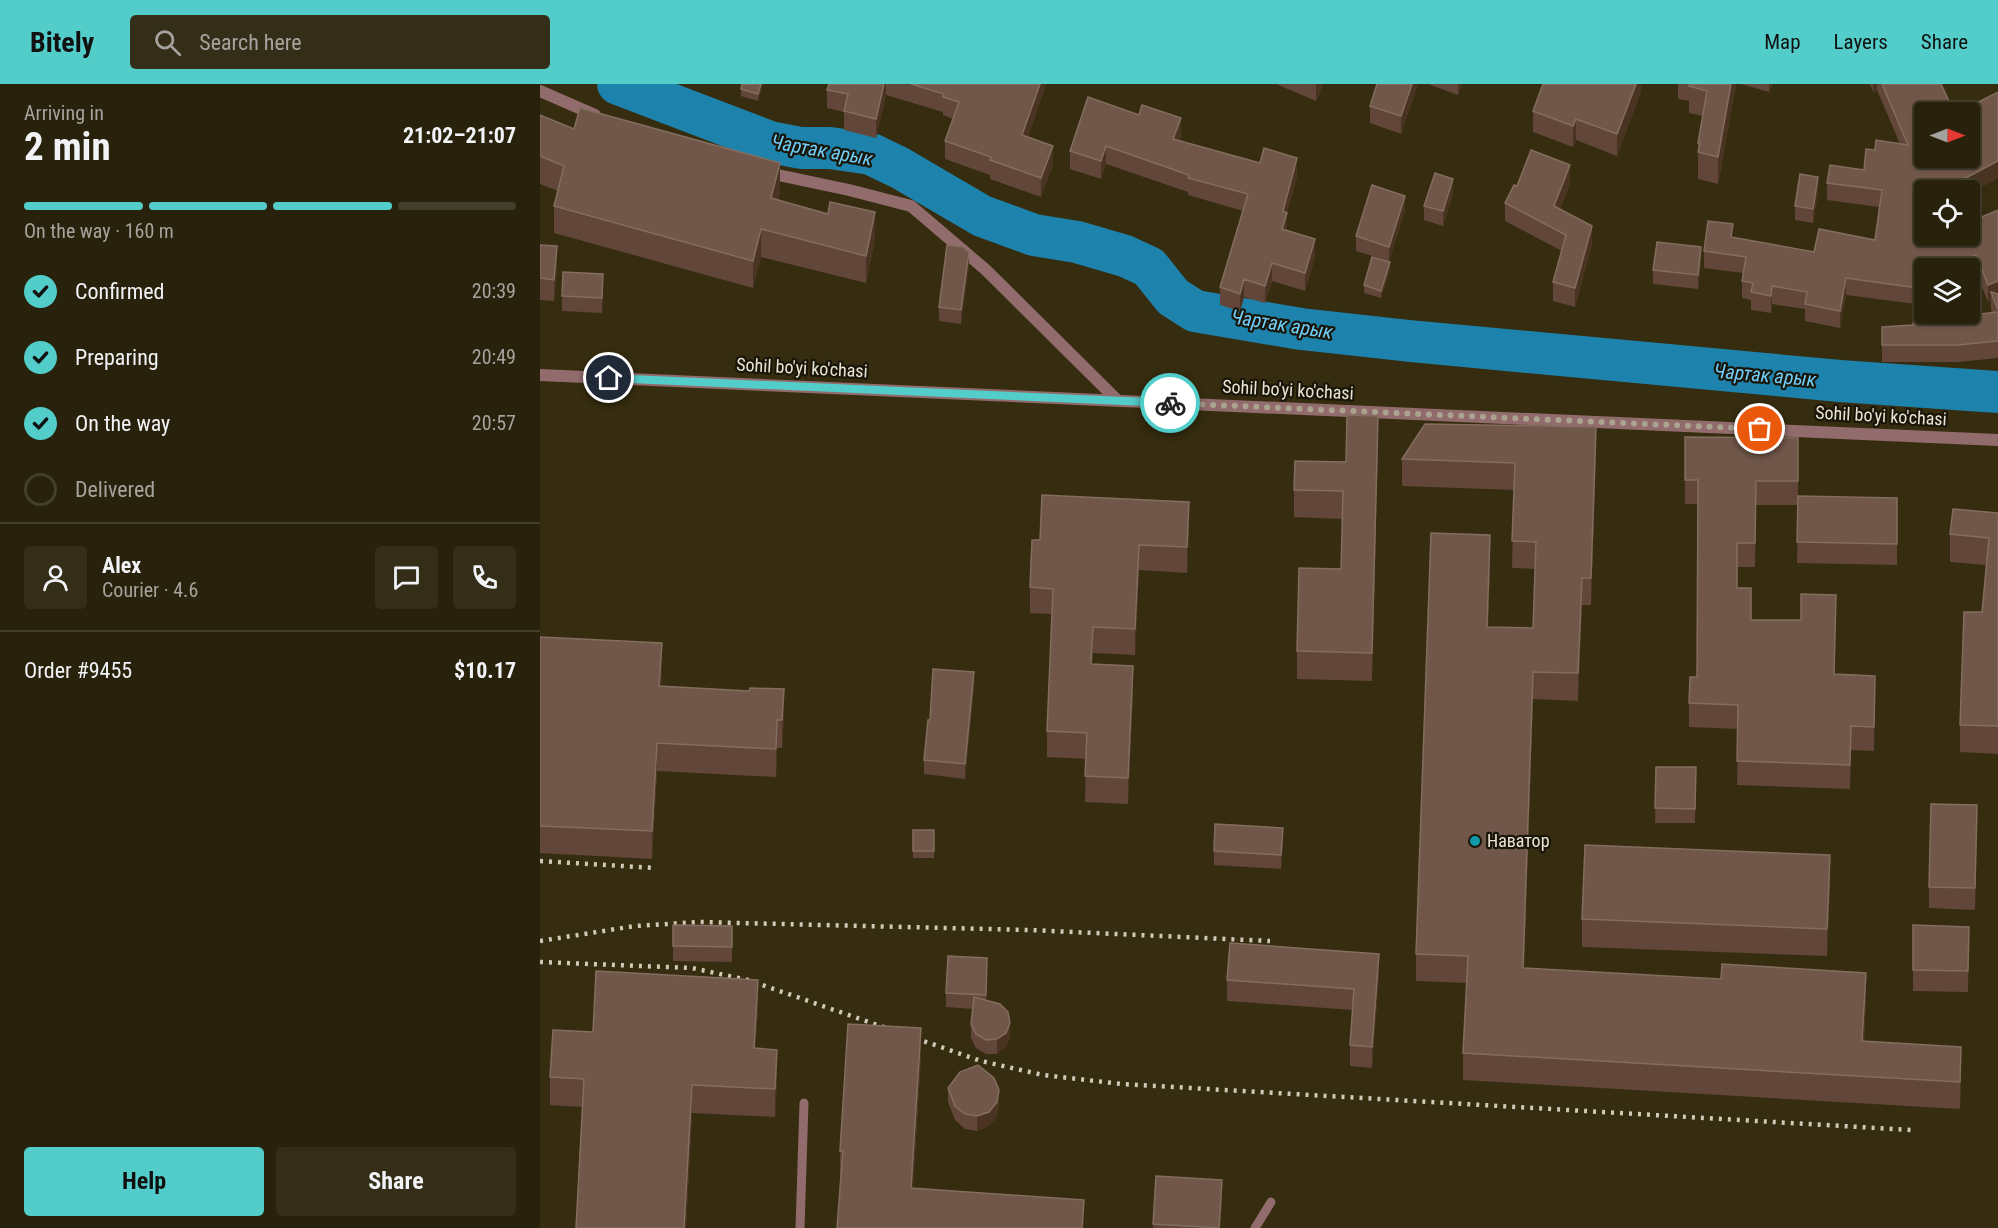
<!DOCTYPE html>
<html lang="en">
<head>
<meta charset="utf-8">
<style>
  :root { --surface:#28210b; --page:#342e19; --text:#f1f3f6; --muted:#a5a39d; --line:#443e2c; --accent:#53cdc9 }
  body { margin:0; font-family:"Roboto Condensed",sans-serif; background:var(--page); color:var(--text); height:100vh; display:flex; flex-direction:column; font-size:22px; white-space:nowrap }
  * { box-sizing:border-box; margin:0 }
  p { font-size:20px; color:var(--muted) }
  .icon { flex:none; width:33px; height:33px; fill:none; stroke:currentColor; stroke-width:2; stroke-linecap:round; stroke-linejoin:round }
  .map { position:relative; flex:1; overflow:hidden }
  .drawer { display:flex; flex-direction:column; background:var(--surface); width:540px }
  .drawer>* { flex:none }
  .needle { width:39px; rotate:90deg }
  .controls { position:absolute; left:1374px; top:18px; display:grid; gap:12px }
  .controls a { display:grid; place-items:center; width:66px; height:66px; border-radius:6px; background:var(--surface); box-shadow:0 2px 4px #0004,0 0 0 2px var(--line); font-size:30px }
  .pin { position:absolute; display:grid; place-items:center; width:51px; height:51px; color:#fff; margin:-26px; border:3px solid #fff; border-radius:50%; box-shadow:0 2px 6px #0007 }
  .courier { position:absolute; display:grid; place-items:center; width:60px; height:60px; margin:-30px; border:4px solid #53cdc9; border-radius:50%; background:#fff; color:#222; box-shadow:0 2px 8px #0007 }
  .headline em { font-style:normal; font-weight:700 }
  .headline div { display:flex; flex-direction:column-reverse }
  .headline { display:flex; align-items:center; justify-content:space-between; height:102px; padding:0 24px }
  h1 { font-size:39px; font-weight:700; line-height:45px }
  .bar { display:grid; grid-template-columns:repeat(4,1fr); gap:9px 6px; align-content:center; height:72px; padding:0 24px }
  .bar i { height:8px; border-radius:4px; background:var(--line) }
  .bar .selected { background:var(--accent) }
  .bar p { grid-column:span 4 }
  .line { display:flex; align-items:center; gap:15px; padding:0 24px; border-top:2px solid var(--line) }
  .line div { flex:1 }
  .round { display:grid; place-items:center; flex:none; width:63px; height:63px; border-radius:6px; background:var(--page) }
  ol { padding:0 24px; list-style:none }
  li { display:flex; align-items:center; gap:18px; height:66px }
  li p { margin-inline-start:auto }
  li .icon { padding:6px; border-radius:50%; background:var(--accent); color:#111; stroke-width:4 }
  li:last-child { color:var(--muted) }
  li i { width:33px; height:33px; border:3px solid var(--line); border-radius:50% }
  .primary-button { display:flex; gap:12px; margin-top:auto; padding:12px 24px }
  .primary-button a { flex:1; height:69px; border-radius:6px; background:var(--accent); color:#111; font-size:24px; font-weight:700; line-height:69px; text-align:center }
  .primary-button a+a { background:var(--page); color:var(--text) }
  header { display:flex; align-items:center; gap:36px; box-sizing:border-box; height:84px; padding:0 30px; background:var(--accent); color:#111 }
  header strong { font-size:28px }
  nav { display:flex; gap:33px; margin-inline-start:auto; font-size:21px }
  .search { width:420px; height:54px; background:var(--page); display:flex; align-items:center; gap:15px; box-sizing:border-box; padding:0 21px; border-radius:6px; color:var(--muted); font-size:22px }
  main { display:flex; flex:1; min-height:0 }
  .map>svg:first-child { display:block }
</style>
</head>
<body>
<header>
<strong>Bitely</strong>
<div class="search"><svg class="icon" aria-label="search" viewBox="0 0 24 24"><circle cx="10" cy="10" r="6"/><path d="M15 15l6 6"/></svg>Search here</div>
<nav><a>Map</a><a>Layers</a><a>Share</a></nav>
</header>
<main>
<section class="drawer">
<div class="headline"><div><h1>2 min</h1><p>Arriving in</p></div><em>21:02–21:07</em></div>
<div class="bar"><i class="selected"></i><i class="selected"></i><i class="selected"></i><i></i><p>On the way · 160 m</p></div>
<ol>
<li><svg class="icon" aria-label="check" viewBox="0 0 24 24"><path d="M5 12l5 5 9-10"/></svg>Confirmed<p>20:39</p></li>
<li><svg class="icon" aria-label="check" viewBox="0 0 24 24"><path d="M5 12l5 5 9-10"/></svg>Preparing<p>20:49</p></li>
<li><svg class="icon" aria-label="check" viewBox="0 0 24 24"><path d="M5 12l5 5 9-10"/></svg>On the way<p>20:57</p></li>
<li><i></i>Delivered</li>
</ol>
<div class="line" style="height:108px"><a class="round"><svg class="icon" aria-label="person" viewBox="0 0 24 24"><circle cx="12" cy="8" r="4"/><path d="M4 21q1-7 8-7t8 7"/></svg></a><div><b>Alex</b><p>Courier · 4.6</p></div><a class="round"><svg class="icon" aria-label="chat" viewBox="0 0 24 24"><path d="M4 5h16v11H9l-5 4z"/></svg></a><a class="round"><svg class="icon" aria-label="phone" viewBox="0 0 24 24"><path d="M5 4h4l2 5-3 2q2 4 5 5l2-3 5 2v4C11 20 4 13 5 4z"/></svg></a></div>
<div class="line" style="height:78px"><div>Order #9455</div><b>$10.17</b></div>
<div class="primary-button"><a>Help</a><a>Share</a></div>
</section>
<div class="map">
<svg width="1458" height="1144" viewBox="0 0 1458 1144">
  <rect width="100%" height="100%" fill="#362c0f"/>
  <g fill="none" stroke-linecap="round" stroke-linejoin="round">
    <path stroke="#1d83ac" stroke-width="42" d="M78 0 230 58 261 64H290L331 70 360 84 442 132 494 151 537 158 585 172 609 183 633 213 655 227 761 245 870 257 1300 297 1458 308"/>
    <g stroke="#926c6c" stroke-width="9">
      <path d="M260 1144 264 1019"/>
      <path d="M715 1144 731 1118"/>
    </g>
    <g stroke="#926c6c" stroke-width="12">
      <path d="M0 7 55 31"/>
      <path d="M224 88 309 106 371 122 446 186 577 316"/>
      <path d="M0 291 1458 356"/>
    </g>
    <g stroke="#d1cab8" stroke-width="4.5" stroke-dasharray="3 6" stroke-linecap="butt">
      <path d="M0 777 115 784"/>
      <path d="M0 857 95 842 159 838 489 846 730 857"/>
      <path d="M0 878 152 884 208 896 441 977 503 991 582 1000 1371 1046"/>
    </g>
  </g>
  <g fill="#614639" fill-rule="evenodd">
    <path d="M202 0H223L218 17 201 12V5Z"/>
    <path d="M289 0H506L488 53 513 81 501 113 450 95V91L405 75V57L413 35 403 31V28L346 11 336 54 304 46V28L287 24V6Z"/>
    <path d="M736 0H783L776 17Z"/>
    <path d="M878 0 861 50 830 39V22Z"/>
    <path d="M888 0H922L918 11Z"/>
    <path d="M1101 0V7L1077 72 1036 56 1033 63 993 48V27Z"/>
    <path d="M1138 0H1196L1178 100 1158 95V59L1163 32 1149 29V17L1138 15Z"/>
    <path d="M1201 0H1233L1229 8Z"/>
    <path d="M1330 0H1401L1384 74 1458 8V94L1430 109V106H1384V152H1430L1458 126V274L1418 278H1342V243L1373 241 1376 220 1306 211 1300 244 1265 237V225L1232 220 1231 229 1211 226V216L1202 214V197L1203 189 1164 184V167L1193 153 1274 168 1335 156 1339 123 1287 116V99L1324 86 1335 66 1360 60 1337 6 1333 8ZM1384 184H1430V191L1436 188 1448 218 1451 217V225L1452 229 1413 233Z"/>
    <path d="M0 31 34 45 240 107 238 116 335 155 326 199 221 173 213 204 14 149V122L18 107 0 100Z"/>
    <path d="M641 51 639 57 757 92 747 129V146L775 173 765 207 732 197 725 219 704 213 700 227 680 221V203L703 127 648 111V108L566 80 561 95 530 85V67Z"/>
    <path d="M1030 100 1020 125 1052 160 1035 223 1013 217V198L1022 167 965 137V119L977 102Z"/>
    <path d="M1278 107 1273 139 1255 136V122Z"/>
    <path d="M913 109 903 142 884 136V122Z"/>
    <path d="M865 126 849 177 816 167V152Z"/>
    <path d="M0 161 17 184 14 217 0 216Z"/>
    <path d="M1161 178 1158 205 1113 200V186Z"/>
    <path d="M429 182 421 240 399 237V223Z"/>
    <path d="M850 186 841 214 824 209V201Z"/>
    <path d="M63 204 62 229 22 227V212Z"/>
    <path d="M1145 353 1258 354V412L1357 414V481L1257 479 1258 421H1216L1215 483H1197V504L1211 536H1261L1296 535 1294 590 1335 616 1334 667 1311 666 1310 705 1197 701 1198 645 1149 643V619L1157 593 1158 420H1145Z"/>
    <path d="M838 359 832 597 757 595V567L801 485 803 435 754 433V406Z"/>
    <path d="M1056 370 1051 521H1042L1038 617 993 615 984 884 1326 916 1324 957 1421 990 1420 1025 923 996V969L927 899 876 897V870L950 478 948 543 993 544 995 485 972 484 974 406 862 402V375Z"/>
    <path d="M1458 429V670L1420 668V641L1442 528 1446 481 1410 478V450Z"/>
    <path d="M649 443 647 489 599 486 595 571 553 569 552 580 593 608 588 720 545 718 546 675 507 673V647L512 530 490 529V503L500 456Z"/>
    <path d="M0 553 122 587 121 603 244 633 242 664H237L236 693 117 687 112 775 0 769Z"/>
    <path d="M434 602 425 695 384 690V676Z"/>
    <path d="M1116 683H1156L1155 739H1115Z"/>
    <path d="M1437 743 1435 826 1389 824V803Z"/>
    <rect x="373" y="746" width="21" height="28"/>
    <path d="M743 758 741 785 674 781V767Z"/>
    <path d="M1290 799 1287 872 1042 863V835Z"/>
    <path d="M133 841 192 842V878L133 877Z"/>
    <path d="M1429 843 1428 908 1373 907V886Z"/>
    <path d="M447 889 446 916 470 953 466 963 457 970H446L436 964 431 954V940L433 925 406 923V909Z"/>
    <path d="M839 891 832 984 810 982V961L813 926 687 917V896Z"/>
    <path d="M218 924 215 965 237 994 235 1033 152 1029 146 1144H36L42 1023 10 1021V993L53 948Z"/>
    <path d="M381 972 373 1104 544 1116V1144H297L300 1094V1067Z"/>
    <path d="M408 1004 459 1020 457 1032 449 1042 437 1047 425 1045 415 1036 408 1018Z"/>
    <path d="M616 1092 682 1118 680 1144H613Z"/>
  </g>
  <g fill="#4a3421">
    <path d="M221 0H223L218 17V10Z"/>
    <path d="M344 0H346V11L336 54V35Z"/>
    <path d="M500 0H506L482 70V51Z"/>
    <path d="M776 0H783L776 17Z"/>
    <path d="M872 0H878L861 50V32Z"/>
    <path d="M918 0H922L918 11Z"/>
    <path d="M1096 0H1101V7L1077 72V50Z"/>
    <path d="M1191 0H1196L1178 100V73Z"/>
    <path d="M1229 0H1233L1229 8Z"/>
    <path d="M1333 0H1337V6L1333 8Z"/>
    <path d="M641 34V51L633 73V55Z"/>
    <path d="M1036 35V56L1033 63V42Z"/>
    <path d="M513 62V81L501 113V94Z"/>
    <path d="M566 62V80L561 95V77Z"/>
    <path d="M757 74V92L746 134 747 129V146L742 162 743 127Z"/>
    <path d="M1458 77V94L1430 109V106H1403Z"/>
    <path d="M240 79V107L231 142V114Z"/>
    <path d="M1030 81V100L1014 140V122Z"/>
    <path d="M1278 93V107L1273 139V125Z"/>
    <path d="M913 95V109L903 142V127Z"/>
    <path d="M865 112V126L849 177V163Z"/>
    <path d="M335 128V155L326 199V172Z"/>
    <path d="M1052 142V160L1035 223V204Z"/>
    <path d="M221 145V173L213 204V177Z"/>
    <path d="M775 155V173L765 207V189Z"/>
    <path d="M17 162V184L14 217V196Z"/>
    <path d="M1161 163V178L1158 205V191Z"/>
    <path d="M429 168V182L421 240V226Z"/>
    <path d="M1436 171V188L1430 191V184H1404Z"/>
    <path d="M850 178V186L841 214V207Z"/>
    <path d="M732 179V197L725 219V202Z"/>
    <path d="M1306 194V211L1300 244V227Z"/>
    <path d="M704 195V213L700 227V210Z"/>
    <path d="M1458 197V214L1451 208V217L1448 218V201Z"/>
    <path d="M1232 202V220L1231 229V212Z"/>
    <path d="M838 332V359L832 597V569Z"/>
    <path d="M1056 343V370L1051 521V494Z"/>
    <path d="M649 418V443L647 489V463Z"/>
    <path d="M950 451V478L947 570V543Z"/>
    <path d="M599 461V486L595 571V545Z"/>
    <path d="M1042 494V521L1038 617V589Z"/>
    <path d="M1296 511V535L1294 614V590Z"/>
    <path d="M553 543V569L551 606V580Z"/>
    <path d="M122 559V587L119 630V602Z"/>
    <path d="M593 582V608L588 720V694Z"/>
    <path d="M434 588V602L425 695V680Z"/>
    <path d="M993 588V615L983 911V884Z"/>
    <path d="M1335 592V616L1334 667V643Z"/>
    <path d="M244 605V633L242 664V636Z"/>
    <path d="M237 636V664L236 693V665Z"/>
    <path d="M1311 642V666L1310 705V681Z"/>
    <path d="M117 659V687L112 775V747Z"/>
    <path d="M1437 721V743L1435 826V804Z"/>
    <path d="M743 744V758L741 785V771Z"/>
    <path d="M1290 771V799L1287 872V845Z"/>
    <path d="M839 870V891L832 984V963Z"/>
    <path d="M1326 889V916L1322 984V957Z"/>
    <path d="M218 896V924L214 992V964Z"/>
    <path d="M470 939V953L466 963 457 970V955Z"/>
    <path d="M381 944V972L371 1132V1104Z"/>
    <path d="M1421 963V990L1420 1025V998Z"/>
    <path d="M237 966V994L235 1033V1005Z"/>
    <path d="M152 1001V1029L146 1144H144Z"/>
    <path d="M459 1006V1020L457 1032 449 1042 437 1047V1032Z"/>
    <path d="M682 1096V1118L680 1144H679Z"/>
    <path d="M544 1116V1144H542Z"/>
  </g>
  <g fill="#705749" stroke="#836d5e" stroke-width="1.5">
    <path d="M202 0H221L218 10 201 5Z"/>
    <path d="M289 0H344L336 35 304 27 308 10 287 6Z"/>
    <path d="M371 0H500L482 51 513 62 501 94 450 76 451 73 405 57 419 18 403 13 404 10Z"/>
    <path d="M837 0H872L861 32 830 22Z"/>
    <path d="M1003 0H1096L1077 50 1036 35 1033 42 993 27Z"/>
    <path d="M1150 0H1191L1178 73 1158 68 1160 59H1158L1167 7 1149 2Z"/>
    <path d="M1342 0H1401L1414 28H1384V74H1430V28H1419L1458 8V77L1403 106H1384V152H1430V138L1458 126V197L1448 201 1436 171 1404 184H1384V230H1412L1413 233 1458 228V257L1418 261H1342V243L1373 241 1378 204 1306 194 1300 227 1265 220 1267 208 1232 202 1231 212 1211 208 1213 199 1202 197 1206 173 1164 167 1168 137 1193 140 1191 153 1274 168 1279 145 1335 156 1342 106 1287 99 1290 81 1324 86 1326 65 1335 66 1336 56 1368 61Z"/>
    <path d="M548 13 599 31 602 21 641 34 633 55 720 79 724 64 757 74 743 127 747 129 742 145 775 155 765 189 732 179 725 202 704 195 700 210 680 203 708 110 648 94 649 91 566 62 561 77 530 67Z"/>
    <path d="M40 24 240 79 231 114 288 130 290 118 335 128 326 172 221 145 213 177 14 122 24 82 0 72V31L34 45Z"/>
    <path d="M991 66 1030 81 1014 122 1052 142 1035 204 1013 198 1026 151 965 119 974 101 977 102Z"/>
    <path d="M895 89 913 95 903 127 884 122Z"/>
    <path d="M1260 90 1278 93 1273 125 1255 122Z"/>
    <path d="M832 101 865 112 849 163 816 152Z"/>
    <path d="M1117 158 1161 163 1158 191 1113 186Z"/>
    <path d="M0 161 17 162 14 196 0 194Z"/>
    <path d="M407 161 423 163 429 168 421 226 399 223Z"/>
    <path d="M832 173 850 178 841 207 824 201Z"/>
    <path d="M23 188 63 190 62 214 22 212Z"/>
    <path d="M1451 208 1458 210V226Z"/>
    <path d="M807 331 838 332 832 569 757 567 759 484 801 485 803 407 754 406 755 377 806 378Z"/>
    <path d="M885 340 1056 343 1051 494H1042L1038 589 993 588 983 884 1181 895 1182 880 1326 889 1322 957 1421 963 1420 998 923 969 928 872 876 870 891 449 950 451 947 543 993 544 996 458 972 457 975 379 862 375Z"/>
    <path d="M1145 353 1258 354V397H1216L1215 459H1197V504H1211V536H1261V510L1296 511 1294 590 1335 592 1334 643 1311 642 1310 681 1197 677 1198 621 1149 619 1150 593H1157L1158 396H1145Z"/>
    <path d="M502 411 649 418 647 463 599 461 595 545 553 543 551 580 593 582 588 694 545 692 547 649 507 647 513 505 490 503 492 456H500Z"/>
    <path d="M1258 412 1357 414V460L1257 458Z"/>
    <path d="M1413 425 1458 429V642L1420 641 1424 528H1442L1449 454 1410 450Z"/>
    <path d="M0 553 122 559 119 602 209 607 210 604 244 605 242 636H237L236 665 117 659 112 747 0 742Z"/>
    <path d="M393 585 434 588 425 680 384 676 388 636H390Z"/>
    <path d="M1116 683H1156L1155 725 1115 724Z"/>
    <path d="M1391 720 1437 721 1435 804 1389 803Z"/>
    <path d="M675 740 743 744 741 771 674 767Z"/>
    <rect x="373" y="746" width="21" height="21"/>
    <path d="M1045 761 1290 771 1287 845 1042 835Z"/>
    <path d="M133 841 192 842V863L133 862Z"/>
    <path d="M1373 841 1429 843 1428 887 1373 886Z"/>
    <path d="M690 859 839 870 832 963 810 961 814 905 687 896Z"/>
    <path d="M408 872 447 874 446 911 406 909Z"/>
    <path d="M56 887 218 896 214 964 237 966 235 1005 152 1001 144 1144H36L44 995 10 993 13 946 53 948Z"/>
    <path d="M434 913 460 920 468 928 470 939 466 949 457 955 446 956 436 950 431 940Z"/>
    <path d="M308 940 381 944 371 1104 544 1116 542 1144H297L303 1067H300Z"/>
    <path d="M438 981 454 994 459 1006 457 1018 449 1028 437 1032 425 1030 415 1022 408 1004 420 988Z"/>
    <path d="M616 1092 682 1096 679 1144 613 1140Z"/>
  </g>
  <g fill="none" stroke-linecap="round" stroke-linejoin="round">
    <path stroke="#aaa38e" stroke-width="6" stroke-dasharray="0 10.8" d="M630 319 1220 345"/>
    <path stroke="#53cdc9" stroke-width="8" d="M69 294 630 319"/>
  </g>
  <circle fill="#0f9aa8" stroke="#191509" stroke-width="2" cx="935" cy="757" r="6"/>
  <g text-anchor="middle" stroke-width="4.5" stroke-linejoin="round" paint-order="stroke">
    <g font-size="18" fill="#e9e3d2" stroke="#191509">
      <text transform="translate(262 284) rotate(3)" y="6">Sohil bo'yi ko'chasi</text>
      <text transform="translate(748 306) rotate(3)" y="6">Sohil bo'yi ko'chasi</text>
      <text transform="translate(1341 332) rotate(3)" y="6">Sohil bo'yi ko'chasi</text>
    </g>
    <g font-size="18" fill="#e9e3d2" stroke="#191509" text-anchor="start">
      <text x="947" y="763">Наватор</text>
    </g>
    <g font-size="20" font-style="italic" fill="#70cefb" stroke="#191509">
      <text transform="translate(282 66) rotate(10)" y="7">Чартак арык</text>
      <text transform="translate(742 240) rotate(9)" y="7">Чартак арык</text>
      <text transform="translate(1225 291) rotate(5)" y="7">Чартак арык</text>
    </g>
  </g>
</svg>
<div class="controls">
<a><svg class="needle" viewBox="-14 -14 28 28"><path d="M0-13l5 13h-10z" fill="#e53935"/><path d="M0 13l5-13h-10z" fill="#a5a39d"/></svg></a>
<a><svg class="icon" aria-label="locate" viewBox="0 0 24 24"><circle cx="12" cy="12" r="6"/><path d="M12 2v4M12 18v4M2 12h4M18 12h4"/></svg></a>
<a><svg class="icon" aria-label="layers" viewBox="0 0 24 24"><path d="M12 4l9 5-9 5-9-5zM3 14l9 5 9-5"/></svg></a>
</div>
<div class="pin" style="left:1220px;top:345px;background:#ea580c"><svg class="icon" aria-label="bag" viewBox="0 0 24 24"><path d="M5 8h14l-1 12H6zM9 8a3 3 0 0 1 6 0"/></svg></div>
<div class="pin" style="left:69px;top:294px;background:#1f2937"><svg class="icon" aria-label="home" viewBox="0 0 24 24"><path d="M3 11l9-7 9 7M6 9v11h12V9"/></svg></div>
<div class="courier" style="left:630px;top:319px"><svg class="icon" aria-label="bike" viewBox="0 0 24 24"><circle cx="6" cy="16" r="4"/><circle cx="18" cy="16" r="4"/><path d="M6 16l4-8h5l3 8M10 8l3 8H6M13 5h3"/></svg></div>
</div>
</main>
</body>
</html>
